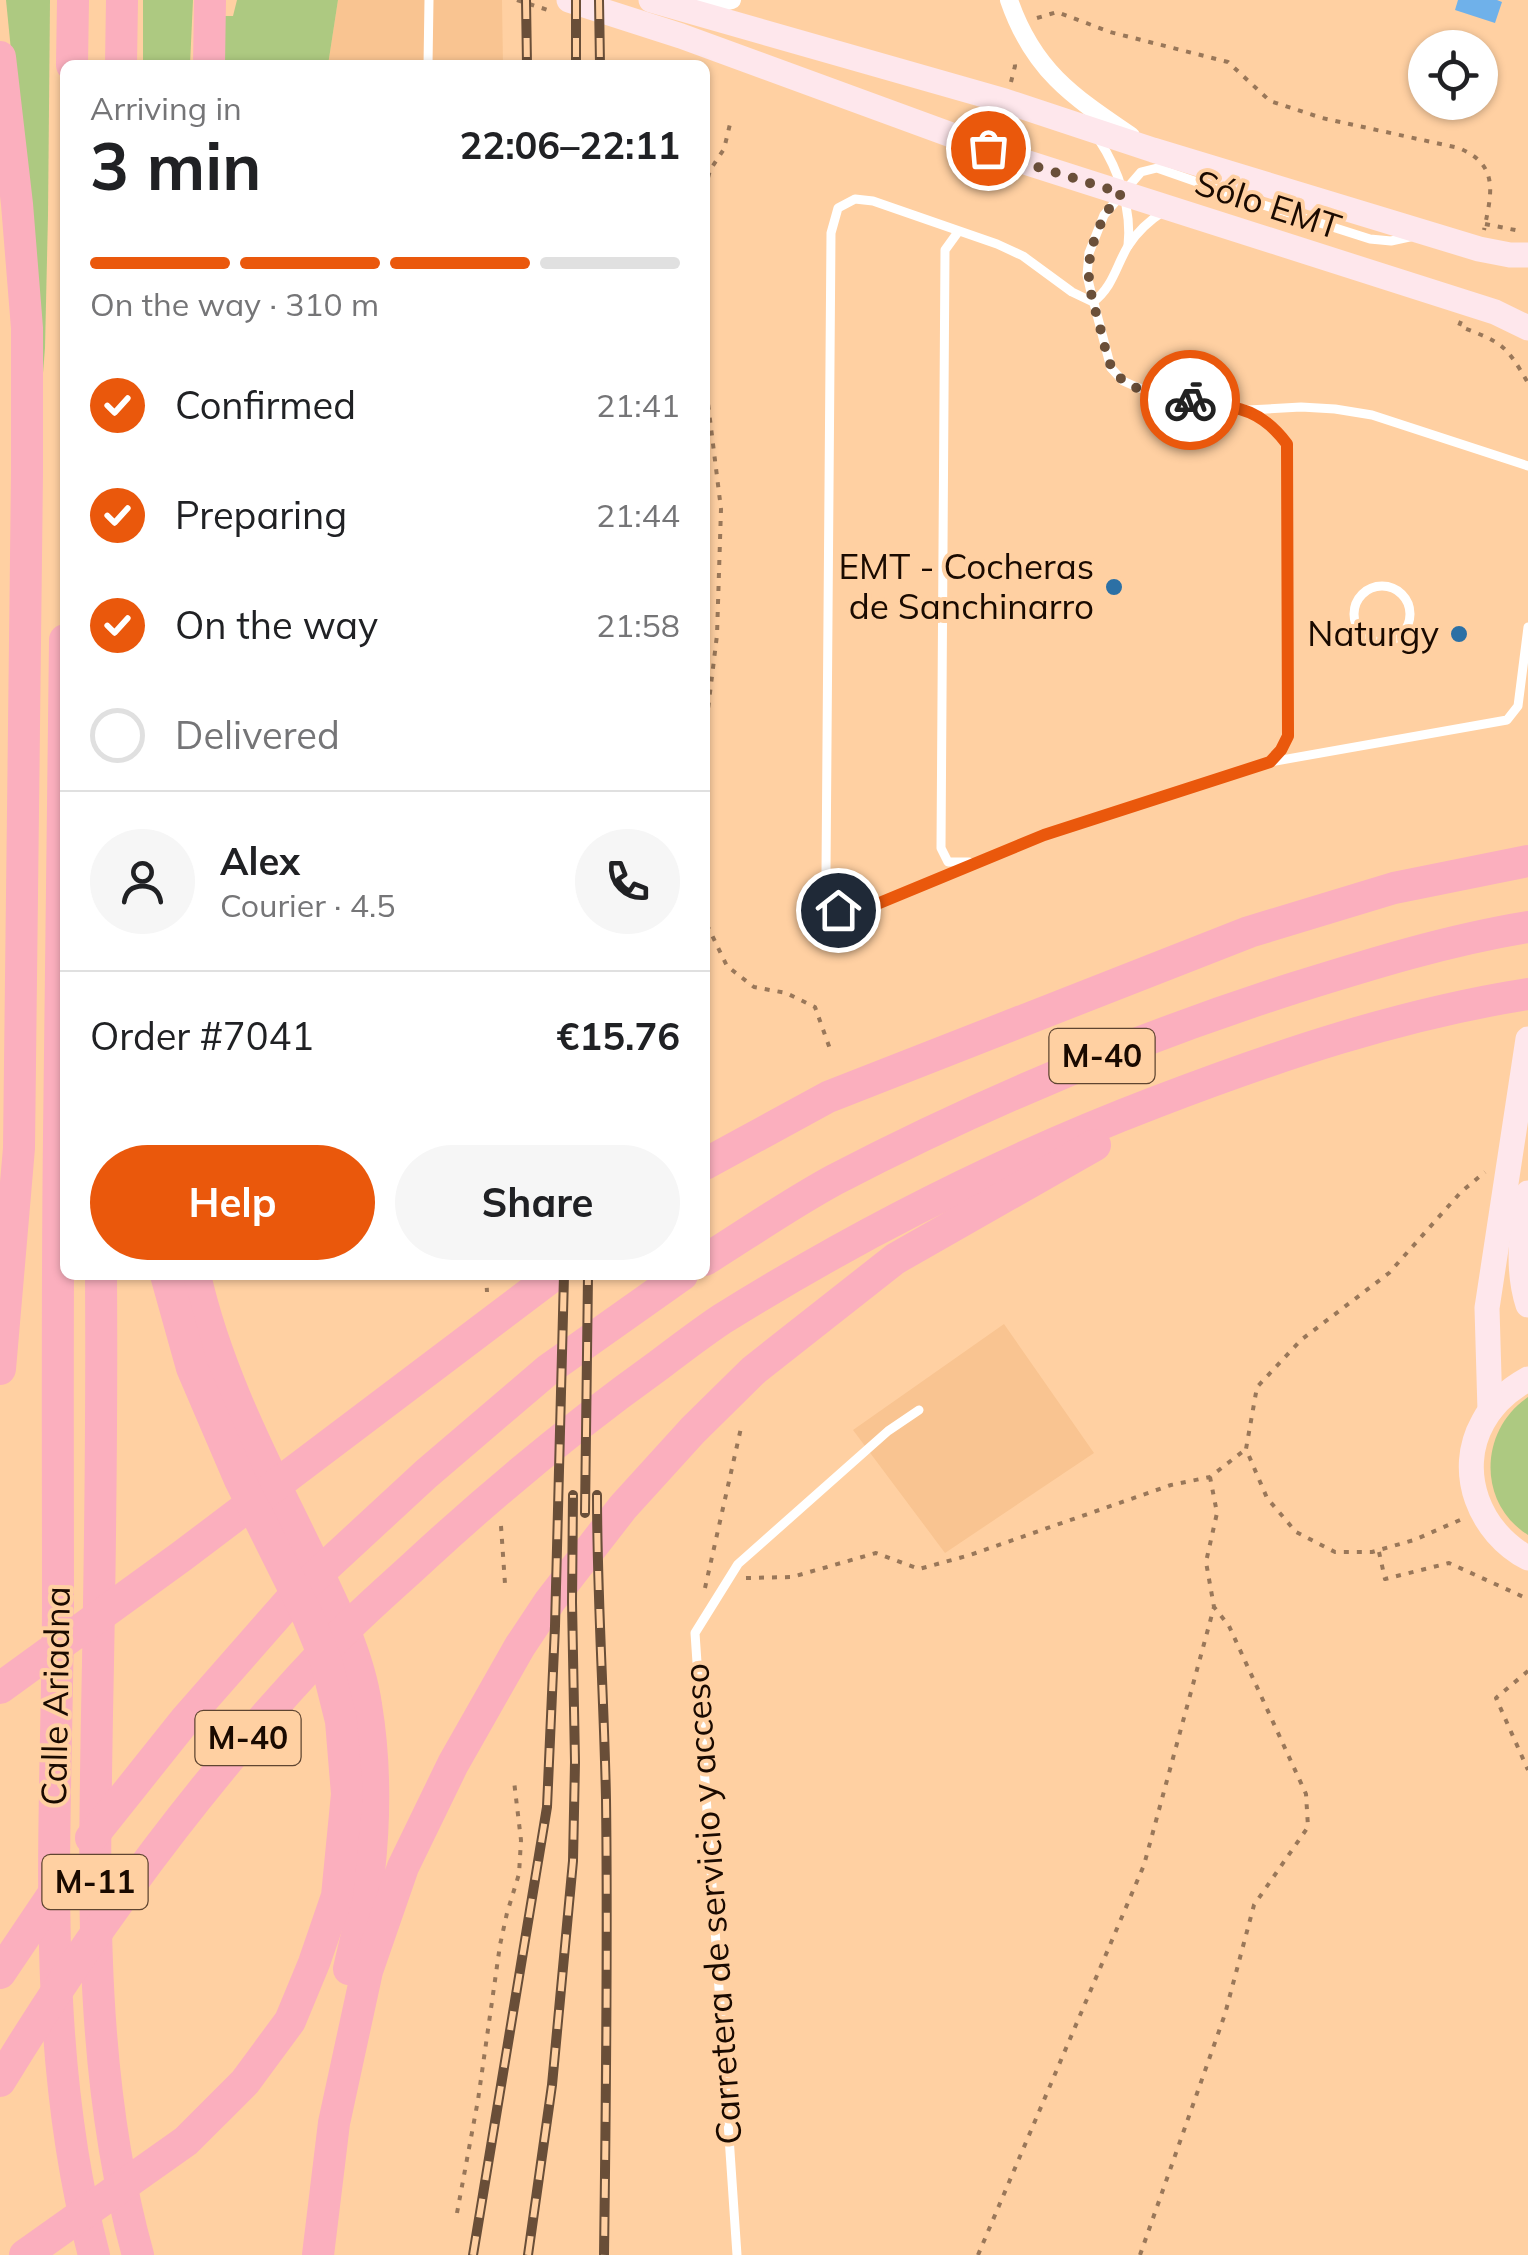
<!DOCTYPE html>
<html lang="en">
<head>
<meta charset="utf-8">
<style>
  :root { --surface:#fff; --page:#f6f6f6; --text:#202124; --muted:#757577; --line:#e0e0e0; --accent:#ea580c }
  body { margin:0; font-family:Mulish,sans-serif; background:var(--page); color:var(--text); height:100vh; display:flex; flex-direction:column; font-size:38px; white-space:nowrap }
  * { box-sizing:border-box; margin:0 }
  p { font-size:32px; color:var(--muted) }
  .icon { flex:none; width:55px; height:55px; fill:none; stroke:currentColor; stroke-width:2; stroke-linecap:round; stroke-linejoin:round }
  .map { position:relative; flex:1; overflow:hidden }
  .panel { position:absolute; left:60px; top:60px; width:650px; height:1220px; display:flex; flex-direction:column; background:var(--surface); border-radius:15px; box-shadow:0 2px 8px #0004 }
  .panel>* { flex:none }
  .tools { position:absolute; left:1408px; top:30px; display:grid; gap:20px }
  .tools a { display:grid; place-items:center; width:90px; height:90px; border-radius:50%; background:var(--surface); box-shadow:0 2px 8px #0004; font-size:50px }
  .pin { position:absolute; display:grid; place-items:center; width:85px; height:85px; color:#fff; margin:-42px; border:5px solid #fff; border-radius:50%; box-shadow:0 2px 10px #0007 }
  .courier { position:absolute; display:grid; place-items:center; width:100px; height:100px; margin:-50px; border:8px solid #ea580c; border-radius:50%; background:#fff; color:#222; box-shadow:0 2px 12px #0007 }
  .headline em { font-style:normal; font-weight:700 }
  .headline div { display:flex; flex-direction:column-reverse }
  .headline { display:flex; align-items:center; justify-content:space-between; height:170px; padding:0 30px }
  h1 { font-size:65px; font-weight:700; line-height:75px }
  .bar { display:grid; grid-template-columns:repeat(4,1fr); gap:15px 10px; align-content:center; height:120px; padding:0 30px }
  .bar i { height:12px; border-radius:8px; background:var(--line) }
  .bar .current { background:var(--accent) }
  .bar p { grid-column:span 4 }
  .line { display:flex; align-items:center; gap:25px; padding:0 30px; border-top:2px solid var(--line) }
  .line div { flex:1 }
  .round { display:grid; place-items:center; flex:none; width:105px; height:105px; border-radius:52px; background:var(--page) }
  ol { padding:0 30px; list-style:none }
  li { display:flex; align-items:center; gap:30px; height:110px }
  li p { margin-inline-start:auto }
  li .icon { padding:10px; border-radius:50%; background:var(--accent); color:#fff; stroke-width:4 }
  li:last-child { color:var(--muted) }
  li i { width:55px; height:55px; border:5px solid var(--line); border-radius:50% }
  .primary-button { display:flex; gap:20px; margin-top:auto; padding:20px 30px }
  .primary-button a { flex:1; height:115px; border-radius:60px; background:var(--accent); color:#fff; font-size:40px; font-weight:700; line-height:115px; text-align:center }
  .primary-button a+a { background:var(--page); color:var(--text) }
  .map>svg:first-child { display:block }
</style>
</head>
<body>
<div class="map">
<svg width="1528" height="2255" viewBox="0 0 1528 2255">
  <rect width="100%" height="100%" fill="#ffd0a2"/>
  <g fill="#f9c491">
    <path d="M338 0H502L503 65H328Z"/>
    <path d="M1004 1324 1094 1453 945 1553 853 1430Z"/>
  </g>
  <g fill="#adc981">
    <path d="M6 0H50L48 215 45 348 43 373Z"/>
    <path d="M143 0H193L190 65H143Z"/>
    <path d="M237 0H338L328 65H223L225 16H233Z"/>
    <path d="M1528 1397V1535C1477 1503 1479 1430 1528 1397Z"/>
  </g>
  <path fill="#6fb1ea" d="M1458 0H1497L1502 2 1495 23 1455 10Z"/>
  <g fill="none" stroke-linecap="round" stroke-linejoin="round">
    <g stroke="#997759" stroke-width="4" stroke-dasharray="5 8" stroke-linecap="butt">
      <path d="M517 0 551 11"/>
      <path d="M1037 18 1057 12 1110 32 1228 62 1270 101 1322 118 1459 148C1499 165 1492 192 1484 230"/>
      <path d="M1011 82 1015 66 1014 57"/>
      <path d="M705 190 710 170 724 149 730 124"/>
      <path d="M1485 224 1520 231"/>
      <path d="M1461 321 1459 326C1502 343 1505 343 1528 383"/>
      <path d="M705 379 721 509 717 635 705 734"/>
      <path d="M705 912 706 923 727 966 754 987 786 993 815 1007 830 1049"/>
      <path d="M486 1275 487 1292"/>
      <path d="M1460 1520 1414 1540 1372 1552H1335L1296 1532 1267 1498 1246 1449 1257 1387 1301 1340 1389 1273 1461 1192 1485 1172"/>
      <path d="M501 1526 505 1584"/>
      <path d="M1379 1552 1385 1579 1449 1563 1528 1599"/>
      <path d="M746 1578 792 1577 876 1553 919 1569 970 1555 1171 1485 1210 1477 1246 1449"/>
      <path d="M705 1588 741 1428"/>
      <path d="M1528 1671 1496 1698 1528 1770"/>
      <path d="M457 2213 478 2100 500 1945 507 1913 519 1874 521 1840 514 1781"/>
      <path d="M978 2255 1144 1865 1214 1607 1206 1562 1217 1513 1210 1477"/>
      <path d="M1140 2255 1225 2014 1254 1905 1308 1827 1306 1794 1229 1626 1214 1607"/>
    </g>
    <g stroke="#fff" stroke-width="9">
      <path d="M428 65 429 0"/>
      <path d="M1099 140C1119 170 1132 210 1128 246"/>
      <path d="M958 232 945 250 941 848 948 862H969"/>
      <path d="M1414 236 1391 241 1370 239 1257 203 1157 168 1141 172 1104 215 1089 253 1087 275 1090 288 1111 368 1123 381 1139 388 1248 410 1301 407 1335 409 1372 415 1528 466"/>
      <path d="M1093 302 1072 292 1023 256 997 244 873 201 855 199 838 208 831 233 826 872 827 898 838 910 877 904 1044 835 1270 762 1507 720 1518 706 1528 627"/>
      <path d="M1093 302C1113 287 1116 266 1128 246 1137 232 1150 220 1164 211"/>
      <path d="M1250 411 1274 427 1287 444 1288 736 1281 751 1273 759"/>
      <circle cx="1382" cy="614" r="28"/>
      <path d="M737 2255 695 1633 738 1564 888 1431 919 1410"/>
    </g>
    <g stroke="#fff" stroke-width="18">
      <path d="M1009 0C1033 70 1072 96 1131 136"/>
      <path d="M693 9 732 0"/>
    </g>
    <g stroke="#fee7ec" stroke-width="25">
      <path d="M569 0 681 36 1028 163 1495 312 1528 328"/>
      <path d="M651 0 1005 101 1153 150 1479 249 1510 255H1528"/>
      <path d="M1528 1193C1522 1230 1516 1268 1528 1305"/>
      <path d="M1528 1379C1510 1389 1493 1403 1483 1422 1455 1472 1480 1533 1528 1558"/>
      <path d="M1490 1411 1487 1308 1528 1039"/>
    </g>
    <g stroke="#fbafbe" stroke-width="32">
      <path d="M0 57 17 204 27 328V473L19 1148 0 1369"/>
      <path d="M72 65 73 0"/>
      <path d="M121 65 122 0"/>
      <path d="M209 65 210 0"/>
      <path d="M65 640C63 805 60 970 59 1136 57 1293 58 1450 58 1607 57 1822 38 2045 94 2255"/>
      <path d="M705 1164 828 1097 1249 932 1394 888 1528 861"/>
      <path d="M705 1260C748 1233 790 1204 834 1180 982 1103 1135 1039 1294 988 1371 964 1448 940 1528 927"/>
      <path d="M101 1275C102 1421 100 1568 97 1714 94 1895 89 2079 138 2255"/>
      <path d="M195 1275C216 1369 261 1456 303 1542 327 1592 358 1649 366 1705 375 1759 375 1817 369 1872 366 1904 356 1937 349 1969"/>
      <path d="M0 1688 182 1556 554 1275"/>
      <path d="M91 1838 186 1719 294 1596 426 1474 549 1369 682 1275"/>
      <path d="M0 1973 58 1887"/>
      <path d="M0 2081C95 1925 207 1774 334 1641 363 1611 396 1583 426 1555 500 1487 578 1423 659 1365 680 1349 701 1333 722 1319 860 1233 1004 1160 1156 1102 1276 1056 1400 1014 1528 994"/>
      <path d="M25 2255 186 2141 245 2082 290 2021 314 1963 337 1896 347 1794 341 1721 326 1661 308 1617 240 1480 192 1368 166 1275"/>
      <path d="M318 2255 334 2123 367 1971 403 1867 453 1764 520 1646 550 1601 623 1507 693 1430 754 1370 895 1259 1095 1145"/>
    </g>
    <g stroke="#694e38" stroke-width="10">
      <g id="rail">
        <path d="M526 0 527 65"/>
        <path d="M576 0V65"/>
        <path d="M599 0 600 65"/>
        <path d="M597 1495C597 1597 604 1698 606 1799 608 1951 606 2103 604 2255"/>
        <path d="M585 1513 588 1275"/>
        <path d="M473 2255 547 1807 555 1626 564 1275"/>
        <path d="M528 2255 552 2085 573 1861 575 1762 572 1602 573 1495"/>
      </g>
    </g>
    <use href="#rail" stroke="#ffd0a2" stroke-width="6" stroke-dasharray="19" stroke-linecap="butt"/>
  </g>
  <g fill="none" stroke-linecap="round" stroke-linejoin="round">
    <path stroke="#6a4f39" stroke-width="10" stroke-dasharray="0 18" d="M988 148 1028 164 1122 193C1110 205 1104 216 1097 232 1082 273 1090 290 1101 331 1106 349 1107 369 1123 380 1140 394 1169 396 1190 400"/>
    <path stroke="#ea580c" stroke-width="12" d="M838 910 877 904 1044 835 1270 762 1281 750 1288 736 1287 444C1259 406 1233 407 1190 400"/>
  </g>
  <g fill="#2c70a5" stroke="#ffd0a2" stroke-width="4">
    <circle cx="1114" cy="587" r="10"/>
    <circle cx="1459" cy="634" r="10"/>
  </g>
  <g text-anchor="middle" stroke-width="8" stroke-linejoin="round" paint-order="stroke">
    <g fill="#ffd0a2" stroke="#5f4531" stroke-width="2.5">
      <rect x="1049.5" y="1029" width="105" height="54" rx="8"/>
      <rect x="195.5" y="1711" width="105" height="54" rx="8"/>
      <rect x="42.5" y="1855" width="105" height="54" rx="8"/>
    </g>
    <g font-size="32" font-weight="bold" fill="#1a0a00">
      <text x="1102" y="1067">M-40</text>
      <text x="248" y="1749">M-40</text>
      <text x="95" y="1893">M-11</text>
    </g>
    <g font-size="35" fill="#1a0a00" stroke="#ffd0a2">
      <text transform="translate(1268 205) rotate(18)" y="12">Sólo EMT</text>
      <text transform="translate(56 1696) rotate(-89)" y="12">Calle Ariadna</text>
      <text transform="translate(713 1904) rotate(-94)" y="12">Carretera de servicio y acceso</text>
    </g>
    <g font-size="35" fill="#1a0a00" stroke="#ffd0a2" text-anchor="end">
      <text x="1094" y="579">EMT - Cocheras<tspan x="1094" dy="40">de Sanchinarro</tspan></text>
      <text x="1439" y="646">Naturgy</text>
    </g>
  </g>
</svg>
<div class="tools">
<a><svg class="icon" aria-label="locate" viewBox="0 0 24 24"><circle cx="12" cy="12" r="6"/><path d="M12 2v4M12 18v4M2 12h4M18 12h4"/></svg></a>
</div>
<div class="pin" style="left:988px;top:148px;background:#ea580c"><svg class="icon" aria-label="bag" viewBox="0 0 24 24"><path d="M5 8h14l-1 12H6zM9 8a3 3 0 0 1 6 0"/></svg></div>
<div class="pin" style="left:838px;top:910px;background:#1f2937"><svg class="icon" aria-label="home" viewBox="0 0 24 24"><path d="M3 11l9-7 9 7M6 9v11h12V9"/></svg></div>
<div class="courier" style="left:1190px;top:400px"><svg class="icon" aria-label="bike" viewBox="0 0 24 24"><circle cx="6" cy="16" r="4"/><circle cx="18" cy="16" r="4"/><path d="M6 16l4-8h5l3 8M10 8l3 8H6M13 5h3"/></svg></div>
<section class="panel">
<div class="headline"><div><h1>3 min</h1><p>Arriving in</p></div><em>22:06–22:11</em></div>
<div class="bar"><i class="current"></i><i class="current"></i><i class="current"></i><i></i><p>On the way · 310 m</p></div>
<ol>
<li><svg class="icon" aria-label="check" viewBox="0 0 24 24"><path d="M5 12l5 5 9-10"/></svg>Confirmed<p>21:41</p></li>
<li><svg class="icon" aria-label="check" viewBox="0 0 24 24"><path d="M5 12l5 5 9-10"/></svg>Preparing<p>21:44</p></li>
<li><svg class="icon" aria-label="check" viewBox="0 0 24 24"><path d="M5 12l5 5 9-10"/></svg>On the way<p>21:58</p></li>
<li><i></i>Delivered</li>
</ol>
<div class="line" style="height:180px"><a class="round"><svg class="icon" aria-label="person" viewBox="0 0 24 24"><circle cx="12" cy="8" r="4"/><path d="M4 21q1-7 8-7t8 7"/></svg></a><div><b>Alex</b><p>Courier · 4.5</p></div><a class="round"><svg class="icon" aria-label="phone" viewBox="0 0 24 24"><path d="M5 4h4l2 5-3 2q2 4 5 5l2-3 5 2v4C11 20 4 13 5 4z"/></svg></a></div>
<div class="line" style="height:130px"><div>Order #7041</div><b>€15.76</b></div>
<div class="primary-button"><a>Help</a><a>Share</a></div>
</section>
</div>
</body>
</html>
